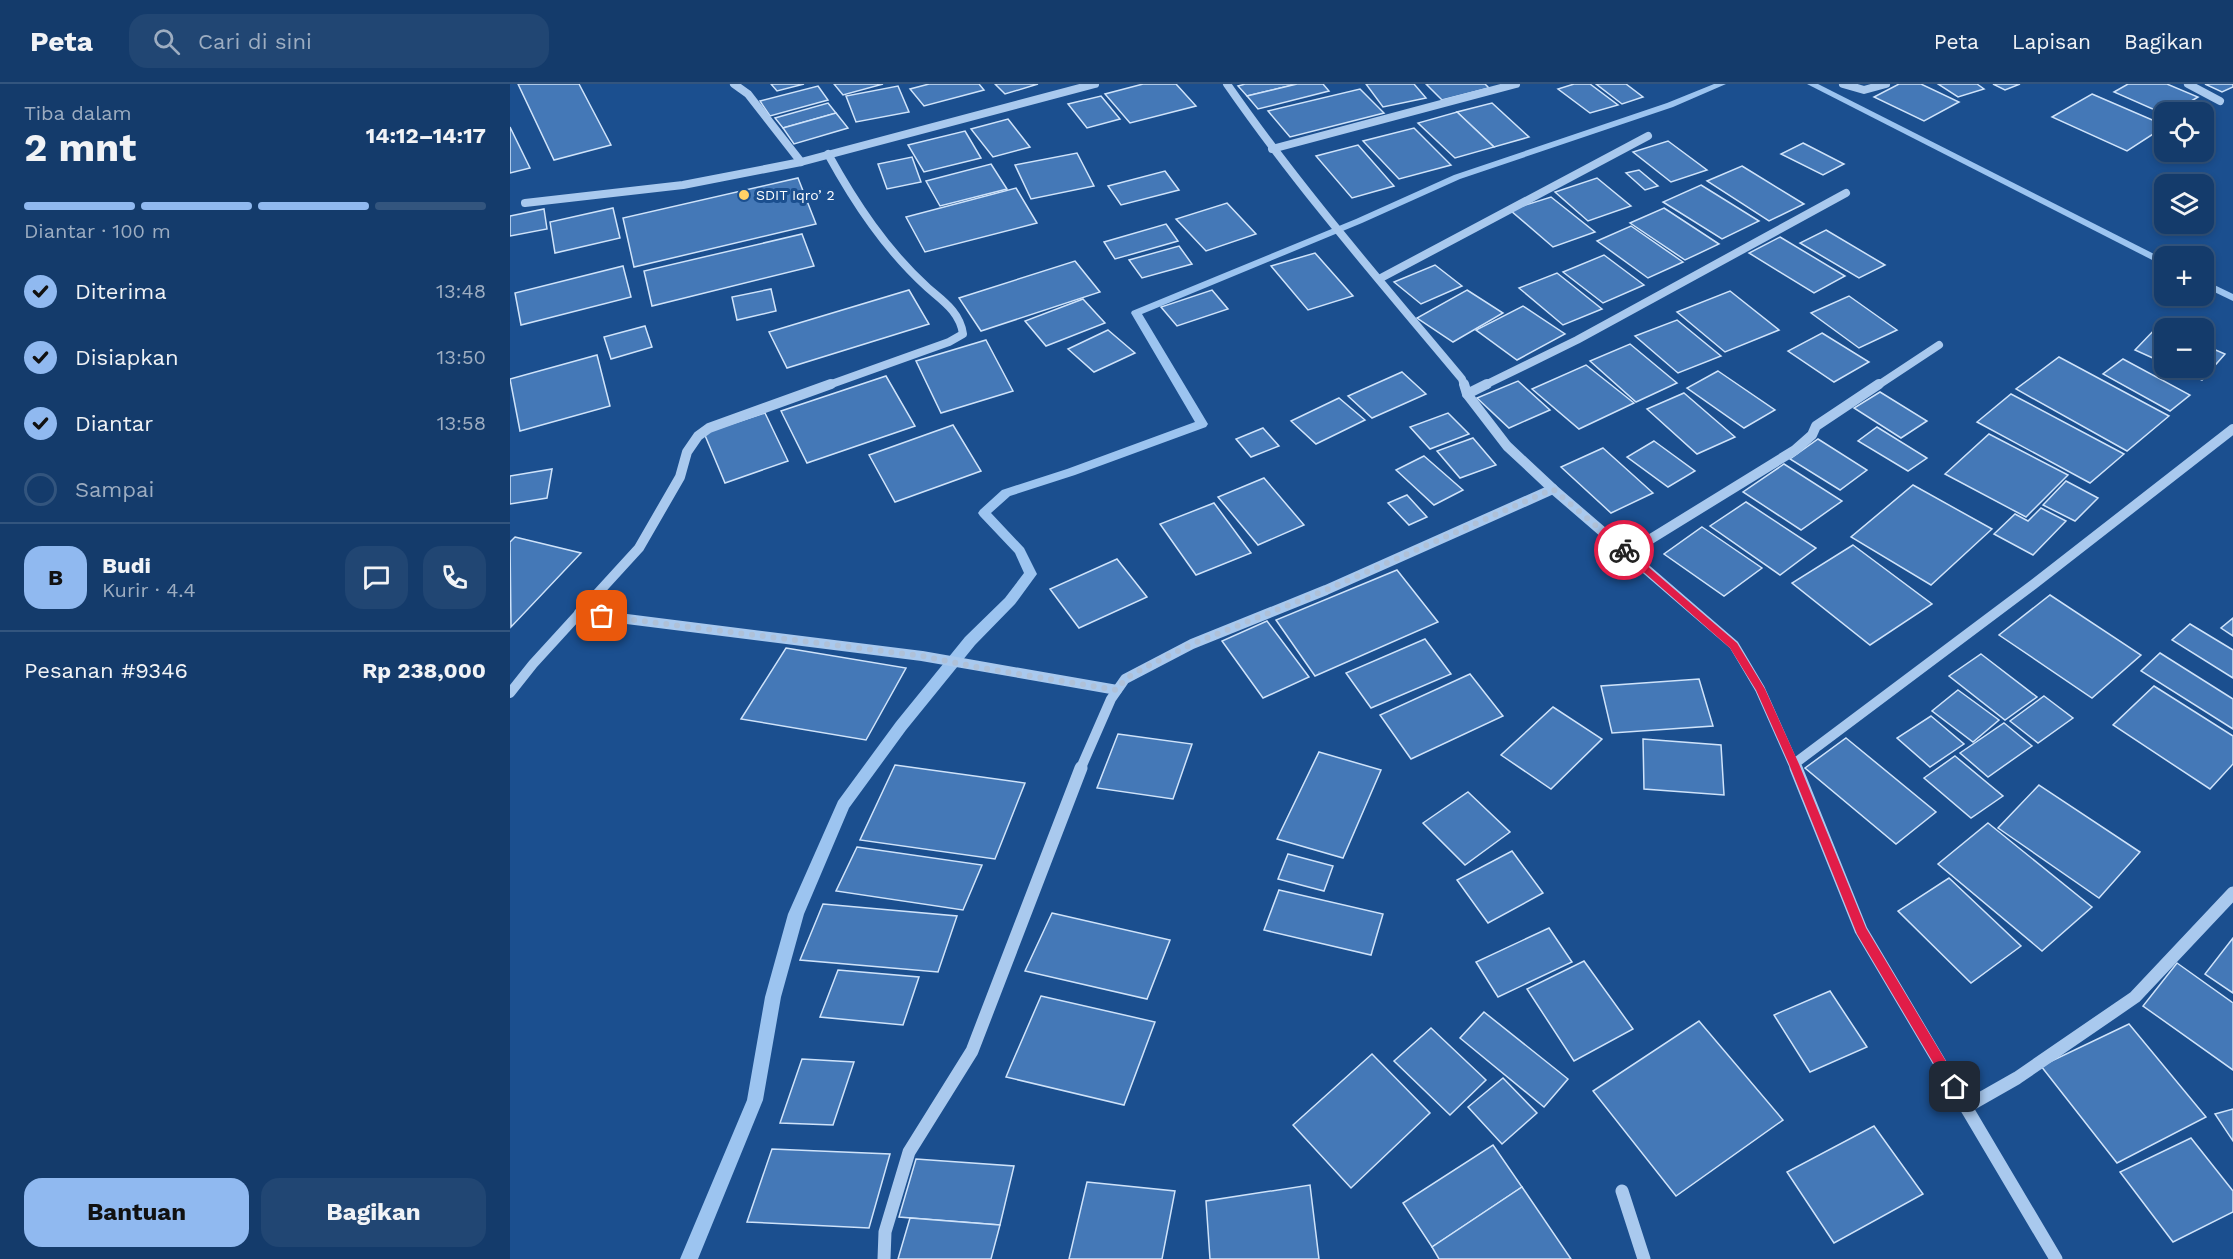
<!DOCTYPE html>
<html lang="id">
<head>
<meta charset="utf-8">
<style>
  :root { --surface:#143b6b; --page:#214673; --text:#f1f3f6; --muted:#9dadc1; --line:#33557e; --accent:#90b9f0 }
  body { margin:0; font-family:"Work Sans",sans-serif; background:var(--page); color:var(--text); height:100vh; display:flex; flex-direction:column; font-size:22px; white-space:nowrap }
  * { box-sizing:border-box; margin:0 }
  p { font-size:20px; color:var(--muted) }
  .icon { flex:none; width:33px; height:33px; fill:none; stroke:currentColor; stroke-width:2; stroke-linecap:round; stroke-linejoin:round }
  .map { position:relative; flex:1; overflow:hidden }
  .panel { display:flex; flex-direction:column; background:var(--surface); width:510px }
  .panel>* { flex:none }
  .fabs { position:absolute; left:1644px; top:18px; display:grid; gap:12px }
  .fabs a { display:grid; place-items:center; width:60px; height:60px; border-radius:12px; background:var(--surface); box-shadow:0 3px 9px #0003,0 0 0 2px var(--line); font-size:30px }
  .pin { position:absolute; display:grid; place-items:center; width:51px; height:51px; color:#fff; margin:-26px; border-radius:12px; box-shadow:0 3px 9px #0006 }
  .courier { position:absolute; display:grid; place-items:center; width:60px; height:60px; margin:-30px; border:4px solid #e11d48; border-radius:50%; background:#fff; color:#222; box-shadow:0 2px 8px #0007 }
  .summary em { font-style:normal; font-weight:700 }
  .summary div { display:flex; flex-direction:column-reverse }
  .summary { display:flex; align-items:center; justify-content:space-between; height:102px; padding:0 24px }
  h1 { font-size:39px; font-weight:700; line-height:45px }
  .bar { display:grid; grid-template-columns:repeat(4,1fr); gap:9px 6px; align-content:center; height:72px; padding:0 24px }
  .bar i { height:8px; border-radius:4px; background:var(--line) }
  .bar .selected { background:var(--accent) }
  .bar p { grid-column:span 4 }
  .line { display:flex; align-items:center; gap:15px; padding:0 24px; border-top:2px solid var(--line) }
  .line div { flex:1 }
  .round { display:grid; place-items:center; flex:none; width:63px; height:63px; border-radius:18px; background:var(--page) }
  ol { padding:0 24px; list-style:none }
  li { display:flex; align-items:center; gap:18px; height:66px }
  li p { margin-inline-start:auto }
  li .icon { padding:6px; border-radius:50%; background:var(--accent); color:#111; stroke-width:4 }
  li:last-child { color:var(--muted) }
  li i { width:33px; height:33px; border:3px solid var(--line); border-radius:50% }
  .button { display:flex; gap:12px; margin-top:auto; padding:12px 24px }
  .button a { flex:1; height:69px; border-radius:18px; background:var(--accent); color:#111; font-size:24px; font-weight:700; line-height:69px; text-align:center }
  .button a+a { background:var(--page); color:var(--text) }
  header { display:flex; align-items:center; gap:36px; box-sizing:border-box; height:84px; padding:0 30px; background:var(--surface); border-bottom:2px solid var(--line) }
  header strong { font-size:28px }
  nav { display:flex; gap:33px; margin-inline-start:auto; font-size:21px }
  .search { width:420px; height:54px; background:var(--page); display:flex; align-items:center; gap:15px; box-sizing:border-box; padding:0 21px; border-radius:18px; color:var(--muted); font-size:22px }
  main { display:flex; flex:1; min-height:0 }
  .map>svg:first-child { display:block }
</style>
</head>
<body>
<header>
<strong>Peta</strong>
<div class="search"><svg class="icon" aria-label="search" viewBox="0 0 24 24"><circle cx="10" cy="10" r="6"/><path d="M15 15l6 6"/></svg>Cari di sini</div>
<nav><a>Peta</a><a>Lapisan</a><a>Bagikan</a></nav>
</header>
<main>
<section class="panel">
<div class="summary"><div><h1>2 mnt</h1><p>Tiba dalam</p></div><em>14:12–14:17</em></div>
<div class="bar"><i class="selected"></i><i class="selected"></i><i class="selected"></i><i></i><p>Diantar · 100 m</p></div>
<ol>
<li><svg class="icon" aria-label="check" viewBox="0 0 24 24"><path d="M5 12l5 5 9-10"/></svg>Diterima<p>13:48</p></li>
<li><svg class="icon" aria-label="check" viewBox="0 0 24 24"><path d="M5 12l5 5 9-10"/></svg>Disiapkan<p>13:50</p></li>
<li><svg class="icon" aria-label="check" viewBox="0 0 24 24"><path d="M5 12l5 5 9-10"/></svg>Diantar<p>13:58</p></li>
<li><i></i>Sampai</li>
</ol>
<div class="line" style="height:108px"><b class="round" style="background:var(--accent);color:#111">B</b><div><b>Budi</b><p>Kurir · 4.4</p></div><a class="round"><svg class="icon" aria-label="chat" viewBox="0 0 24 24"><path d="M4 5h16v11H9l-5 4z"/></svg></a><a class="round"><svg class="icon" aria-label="phone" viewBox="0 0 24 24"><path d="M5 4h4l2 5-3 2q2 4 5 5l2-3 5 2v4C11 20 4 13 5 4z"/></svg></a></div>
<div class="line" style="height:78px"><div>Pesanan #9346</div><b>Rp 238,000</b></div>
<div class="button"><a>Bantuan</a><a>Bagikan</a></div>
</section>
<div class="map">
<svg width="1723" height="1175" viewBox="0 0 1723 1175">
  <rect width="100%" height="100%" fill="#1b4f8f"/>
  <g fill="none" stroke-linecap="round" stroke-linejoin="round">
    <g fill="#9cc4f0" fill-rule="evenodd">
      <path d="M1204 0H1216L1163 23 950 95 852 139 632 230 698 340 696 343 565 391 500 412 481 429 514 464 527 490 505 520 465 561 396 646 339 724 294 830 271 913 253 1016 188 1175H170L237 1016 255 913 278 830 328 717 386 638 455 553 495 514 514 489 505 469 470 432 468 429 470 426 492 406 557 385 685 338 621 229 622 227 846 135 944 91 1157 19Z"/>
      <path d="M1297 0H1308L1654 175V182Z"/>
      <path d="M1694 196 1723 210V217L1694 203Z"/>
    </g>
  </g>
  <g fill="#4478b7" stroke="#cfe3fa" stroke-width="1.5">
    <path d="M8 0H69L101 61 44 76Z"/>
    <path d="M261 0H294L267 7Z"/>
    <path d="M324 0H373L333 11Z"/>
    <path d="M419 0H469L474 6 414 22 400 5Z"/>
    <path d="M485 0H528L495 10Z"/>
    <path d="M633 0H666L686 22 620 39 595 10Z"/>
    <path d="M735 0H787L737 12 728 2Z"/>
    <path d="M787 0H813L819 7 748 25 737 12Z"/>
    <path d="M856 0H904L916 14 873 23Z"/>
    <path d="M916 0H975L979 4 932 16Z"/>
    <path d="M1064 0H1080L1108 21 1080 29 1048 5Z"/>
    <path d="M1086 0H1116L1133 13 1112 20Z"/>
    <path d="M1389 0H1411L1449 18 1414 37 1364 13Z"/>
    <path d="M1428 0H1467L1474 5 1448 13Z"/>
    <path d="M1483 0H1510L1495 6Z"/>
    <path d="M1618 0H1657L1688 13 1663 28 1654 30 1604 8Z"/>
    <path d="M1695 0H1723V3L1712 8Z"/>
    <path d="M308 2 318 16 260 32 250 17Z"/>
    <path d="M388 2 399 28 346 38 336 12Z"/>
    <path d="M850 5 874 29 780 53 758 27Z"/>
    <path d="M1582 10 1654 41V43L1617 67 1542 33Z"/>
    <path d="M591 12 610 35 577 44 558 20Z"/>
    <path d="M318 19 326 29 273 44 265 34Z"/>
    <path d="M982 19 1019 53 984 63 947 28Z"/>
    <path d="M947 28 984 63 945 74 908 39Z"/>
    <path d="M326 29 338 44 284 60 273 44Z"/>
    <path d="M498 35 520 63 483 73 461 45Z"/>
    <path d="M0 43 20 84 0 89Z"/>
    <path d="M904 44 941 81 889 95 853 57Z"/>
    <path d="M455 47 471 74 414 88 398 61Z"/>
    <path d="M1158 57 1197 86 1161 98 1123 68Z"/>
    <path d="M1293 59 1334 80 1313 91 1271 70Z"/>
    <path d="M848 61 884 102 842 114 806 72Z"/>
    <path d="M567 69 584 102 521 115 505 81Z"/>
    <path d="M402 73 411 98 377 105 368 80Z"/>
    <path d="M481 80 497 105 430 122 416 97Z"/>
    <path d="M1232 82 1294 120 1259 137 1197 97Z"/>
    <path d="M1129 86 1148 102 1135 106 1116 89Z"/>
    <path d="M655 87 669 106 611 121 598 102Z"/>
    <path d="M288 94 306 140 124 183 113 134Z"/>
    <path d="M1087 94 1121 122 1078 137 1045 108Z"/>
    <path d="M1191 101 1249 137 1212 155 1153 118Z"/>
    <path d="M506 104 527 139 415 168 396 133Z"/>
    <path d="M1041 113 1085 148 1043 163 1000 126Z"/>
    <path d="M717 119 746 150 696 167 666 135Z"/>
    <path d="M103 124 110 154 45 169 40 138Z"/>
    <path d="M1154 124 1209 160 1175 176 1120 139Z"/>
    <path d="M34 125 37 145 0 152V132Z"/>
    <path d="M656 140 668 157 605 175 594 158Z"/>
    <path d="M1121 142 1173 178 1138 194 1087 157Z"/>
    <path d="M1316 146 1375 181 1349 194 1290 159Z"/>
    <path d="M292 150 304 182 142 222 134 187Z"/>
    <path d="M1270 153 1335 192 1304 209 1239 169Z"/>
    <path d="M669 162 682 180 632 194 619 176Z"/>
    <path d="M805 169 843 212 798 226 761 182Z"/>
    <path d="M1094 171 1134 201 1093 219 1053 188Z"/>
    <path d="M565 177 590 208 471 247 449 214Z"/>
    <path d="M925 181 952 202 911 220 884 198Z"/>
    <path d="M113 182 121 213 11 241 5 209Z"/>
    <path d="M1047 189 1092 225 1053 241 1009 204Z"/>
    <path d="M261 205 266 227 227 236 222 213Z"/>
    <path d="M399 206 419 240 277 284 259 248Z"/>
    <path d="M702 206 718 225 667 242 651 223Z"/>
    <path d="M957 206 993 229 943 258 907 234Z"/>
    <path d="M1220 207 1269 246 1215 268 1167 228Z"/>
    <path d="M1339 212 1387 246 1349 264 1301 229Z"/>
    <path d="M573 215 595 239 536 262 515 237Z"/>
    <path d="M1013 222 1055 250 1007 276 966 246Z"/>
    <path d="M1167 236 1211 272 1168 289 1125 252Z"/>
    <path d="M135 242 142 263 101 275 94 253Z"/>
    <path d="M1648 242 1655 244 1654 279 1625 266Z"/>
    <path d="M598 246 625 269 584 288 558 265Z"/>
    <path d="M1312 249 1359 278 1324 298 1278 267Z"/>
    <path d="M476 256 503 307 431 329 406 277Z"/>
    <path d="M1120 260 1167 299 1126 318 1080 277Z"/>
    <path d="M1694 261 1715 270 1692 296 1665 284H1694Z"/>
    <path d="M87 271 100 322 10 347 0 295Z"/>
    <path d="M1549 273 1659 332 1617 367 1506 305Z"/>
    <path d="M1613 275 1680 311 1660 327 1593 290Z"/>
    <path d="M1076 281 1124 319 1069 345 1022 305Z"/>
    <path d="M1208 287 1265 326 1234 344 1177 304Z"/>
    <path d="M892 288 916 310 862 334 838 312Z"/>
    <path d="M376 292 405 342 297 379 271 327Z"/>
    <path d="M1008 297 1040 326 999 344 967 314Z"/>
    <path d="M1370 308 1417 337 1391 354 1344 324Z"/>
    <path d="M1174 309 1225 353 1187 370 1137 325Z"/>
    <path d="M1501 310 1614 370 1580 399 1467 338Z"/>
    <path d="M829 314 855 336 806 360 781 337Z"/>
    <path d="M255 329 278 377 215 399 194 349Z"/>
    <path d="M938 329 959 350 920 365 900 343Z"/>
    <path d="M443 341 471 387 385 418 359 371Z"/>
    <path d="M1367 343 1417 374 1398 387 1348 357Z"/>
    <path d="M753 344 769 362 741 373 726 355Z"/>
    <path d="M1479 350 1558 391 1516 433 1435 390Z"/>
    <path d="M963 354 986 381 950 394 927 367Z"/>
    <path d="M1308 355 1357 386 1330 406 1280 375Z"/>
    <path d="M1144 357 1185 387 1158 403 1117 373Z"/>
    <path d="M1093 364 1143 409 1101 429 1051 383Z"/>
    <path d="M914 372 953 406 924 421 886 386Z"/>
    <path d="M1274 380 1332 417 1291 446 1233 408Z"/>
    <path d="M42 385 37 414 0 420V392Z"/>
    <path d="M754 394 794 441 748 461 708 413Z"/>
    <path d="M1556 397 1588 414 1565 437 1533 421Z"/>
    <path d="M1403 401 1482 445 1421 501 1341 453Z"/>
    <path d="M897 411 917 433 899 441 878 419Z"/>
    <path d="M1236 418 1306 464 1270 491 1200 442Z"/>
    <path d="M704 419 741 469 686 491 650 440Z"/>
    <path d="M1531 424 1556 437 1523 471 1484 450 1505 430 1518 437Z"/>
    <path d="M1192 443 1252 484 1214 512 1154 470Z"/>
    <path d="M5 453 71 469 1 543 0 458Z"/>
    <path d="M1343 461 1422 520 1360 561 1282 499Z"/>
    <path d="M607 475 637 513 569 544 540 505Z"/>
    <path d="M887 486 928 538 805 592 766 536Z"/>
    <path d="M1540 511 1631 571 1582 614 1489 551Z"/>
    <path d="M1723 534V552L1711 544Z"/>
    <path d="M757 537 799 593 753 614 712 557Z"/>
    <path d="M1680 540 1723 566V594L1662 556Z"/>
    <path d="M915 555 941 590 861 624 836 589Z"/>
    <path d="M276 564 396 584 356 656 231 635Z"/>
    <path d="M1650 569 1723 615V645L1631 587Z"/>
    <path d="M1471 570 1527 613 1495 636 1439 592Z"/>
    <path d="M960 590 993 632 901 675 870 631Z"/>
    <path d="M1189 595 1203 642 1102 649 1091 602Z"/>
    <path d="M1644 602 1723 652V680L1700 705 1603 641Z"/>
    <path d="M1448 606 1489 636 1463 658 1422 627Z"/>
    <path d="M1534 612 1563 634 1528 659 1500 637Z"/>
    <path d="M1043 623 1092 655 1041 705 991 671Z"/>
    <path d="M1421 632 1454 660 1420 683 1387 654Z"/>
    <path d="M1494 639 1522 662 1478 693 1450 669Z"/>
    <path d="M608 650 682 660 663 715 587 704Z"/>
    <path d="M1336 654 1426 728 1386 760 1295 684Z"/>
    <path d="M1133 655 1211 661 1214 711 1134 705Z"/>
    <path d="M809 668 871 686 833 774 767 755Z"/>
    <path d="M1445 672 1493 712 1461 734 1414 694Z"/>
    <path d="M385 681 515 699 485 775 350 756Z"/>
    <path d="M1529 701 1630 768 1589 814 1488 744Z"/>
    <path d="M958 708 1000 748 955 781 913 739Z"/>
    <path d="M1478 739 1582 823 1532 867 1428 780Z"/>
    <path d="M347 763 472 781 453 826 326 807Z"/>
    <path d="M1002 767 1033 809 978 839 947 796Z"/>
    <path d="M778 770 823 782 814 807 768 795Z"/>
    <path d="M1439 794 1511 862 1461 899 1388 827Z"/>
    <path d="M769 806 873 830 861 871 754 846Z"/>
    <path d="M313 820 447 832 428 888 290 876Z"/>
    <path d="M542 829 660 856 637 915 515 887Z"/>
    <path d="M1039 844 1062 878 988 913 966 878Z"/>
    <path d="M1723 854V909L1695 890Z"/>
    <path d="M1074 877 1123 945 1064 977 1017 905Z"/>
    <path d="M1667 879 1723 919V986L1633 922Z"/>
    <path d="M328 886 409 893 393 941 310 933Z"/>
    <path d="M1320 907 1357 963 1300 988 1264 931Z"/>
    <path d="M531 912 645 938 614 1021 496 993Z"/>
    <path d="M974 928 1058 995 1034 1023 950 954Z"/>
    <path d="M1189 937 1273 1036 1166 1112 1083 1007Z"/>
    <path d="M1619 940 1696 1033 1607 1079 1531 982Z"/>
    <path d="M921 944 976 996 940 1031 884 977Z"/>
    <path d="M862 970 920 1029 841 1104 783 1041Z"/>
    <path d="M292 975 344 978 323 1041 270 1039Z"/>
    <path d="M993 994 1027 1029 992 1060 958 1023Z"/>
    <path d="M1723 1025V1057L1705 1030Z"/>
    <path d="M1364 1042 1413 1110 1324 1159 1277 1088Z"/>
    <path d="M1681 1054 1723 1107V1128L1663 1158 1610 1088Z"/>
    <path d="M983 1061 1012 1103 922 1163 893 1119Z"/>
    <path d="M262 1065 380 1070 359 1144 237 1138Z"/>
    <path d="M406 1075 504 1082 490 1141 389 1133Z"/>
    <path d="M577 1098 665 1107 652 1175H559Z"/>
    <path d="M800 1101 809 1175H700L696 1117Z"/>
    <path d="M1012 1103 1061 1175H929L922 1163Z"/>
    <path d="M400 1134 490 1141 481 1175H388Z"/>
  </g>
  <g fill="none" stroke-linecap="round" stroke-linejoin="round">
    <g stroke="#a9c9ee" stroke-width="8">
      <path d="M224 0 238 10 291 78"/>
      <path d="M717 0C789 104 871 198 952 295L954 302"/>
      <path d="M1333 0 1354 6 1376 0"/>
      <path d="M1678 0 1710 17"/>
      <path d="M762 65 1006 0"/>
      <path d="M15 119 173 101 291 78 585 0"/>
      <path d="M869 195 1138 52"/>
      <path d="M316 302 439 258 453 250C450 228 433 217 418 204 376 166 345 119 318 70"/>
      <path d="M973 302 1067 256 1336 109"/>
      <path d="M1367 302 1429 261"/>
    </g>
    <g stroke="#a9c9ee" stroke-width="10">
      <path d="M954 300 957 310 997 362 1043 405 1224 561 1250 605 1286 686"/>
      <path d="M957 310 977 300"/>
      <path d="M1118 469 1285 366 1302 351 1306 342 1369 300"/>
      <path d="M69 529 412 572 607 606"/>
      <path d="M0 609 23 580 129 464 170 393 177 368 188 352 199 344 321 300"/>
      <path d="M1284 680 1524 500 1723 345"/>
      <path d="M570 686 601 615 615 595 682 560 816 506 1043 405"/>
    </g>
    <g stroke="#a9c9ee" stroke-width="13">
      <path d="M1286 684 1351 846 1546 1175"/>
      <path d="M1456 1023 1507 994 1625 913 1723 809"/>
      <path d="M1112 1107 1134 1175"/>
      <path d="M374 1175 375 1148 399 1068 462 967 571 684"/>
    </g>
  </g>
  <path fill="#e11d48" d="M1114 462 1227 559 1255 605 1289 680 1356 844 1449 999V1007H1440L1347 850 1279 680 1246 606 1220 564 1111 468V463Z"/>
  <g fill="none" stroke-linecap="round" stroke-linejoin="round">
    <path stroke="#afc1d8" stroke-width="6" stroke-dasharray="0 10.8" d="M92 532 412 572 472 584 607 606 615 595 634 584 682 560 816 506 1043 405 1114 466"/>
  </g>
  <circle fill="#ffd166" stroke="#1b4f8f" stroke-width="2" cx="234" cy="111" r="6"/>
  <g text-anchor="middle" stroke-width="6" stroke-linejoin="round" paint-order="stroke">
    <g font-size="14" fill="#fff" stroke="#1b4f8f" text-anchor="start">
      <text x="246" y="116">SDIT Iqro’ 2</text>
    </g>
  </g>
</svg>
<div class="fabs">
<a><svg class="icon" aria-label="locate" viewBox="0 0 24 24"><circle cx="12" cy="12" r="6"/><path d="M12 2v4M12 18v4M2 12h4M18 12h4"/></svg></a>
<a><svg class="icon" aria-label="layers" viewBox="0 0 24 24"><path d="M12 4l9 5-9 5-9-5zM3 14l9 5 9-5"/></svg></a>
<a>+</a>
<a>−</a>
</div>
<div class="pin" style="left:92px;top:532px;background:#ea580c"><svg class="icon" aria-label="bag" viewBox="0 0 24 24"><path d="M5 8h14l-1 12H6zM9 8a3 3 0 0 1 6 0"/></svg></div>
<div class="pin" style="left:1445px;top:1003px;background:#1f2937"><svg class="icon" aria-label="home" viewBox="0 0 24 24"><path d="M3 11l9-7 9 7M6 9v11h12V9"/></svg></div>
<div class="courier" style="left:1114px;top:466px"><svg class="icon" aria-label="bike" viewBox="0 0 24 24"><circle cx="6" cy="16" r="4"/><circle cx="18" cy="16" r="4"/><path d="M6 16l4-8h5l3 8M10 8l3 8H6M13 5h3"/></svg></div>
</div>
</main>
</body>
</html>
